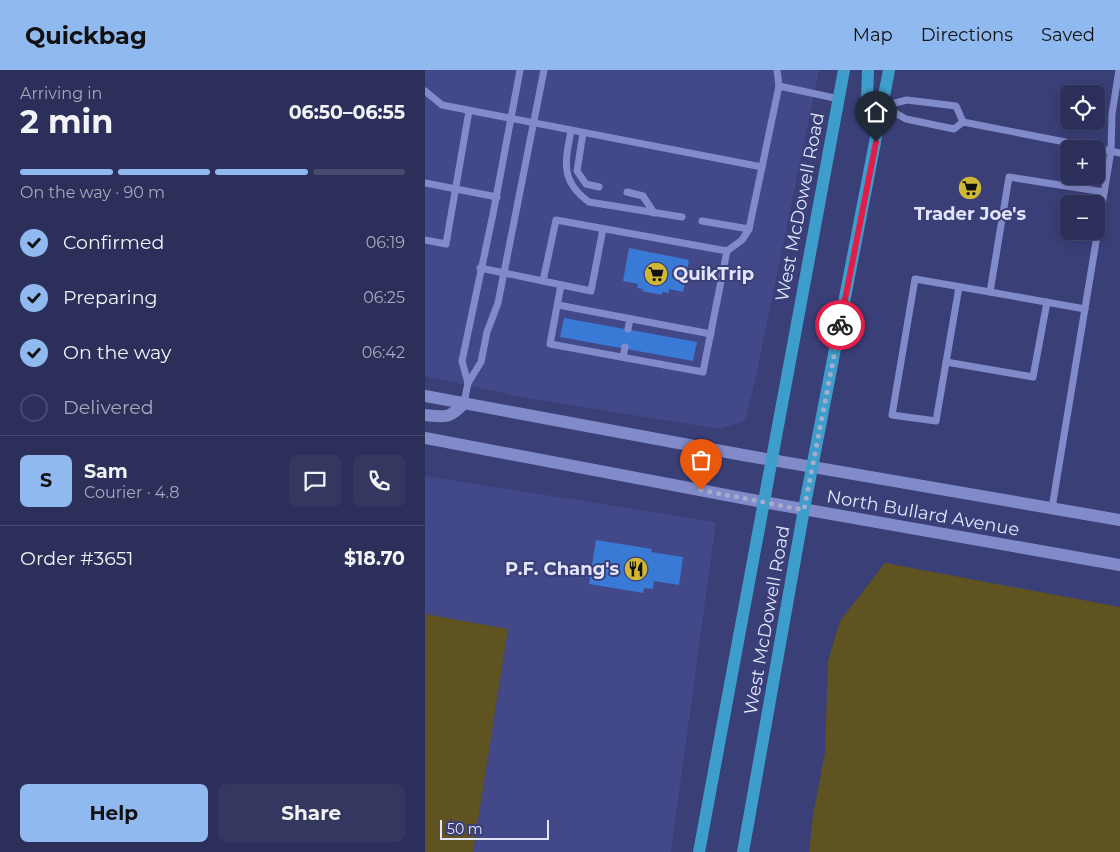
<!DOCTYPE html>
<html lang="en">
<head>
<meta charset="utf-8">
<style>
  :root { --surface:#2c2f5a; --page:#343760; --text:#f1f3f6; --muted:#a6a9bb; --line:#484a70; --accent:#90b9f0 }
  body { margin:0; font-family:Montserrat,sans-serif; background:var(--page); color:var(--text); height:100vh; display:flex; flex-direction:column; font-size:19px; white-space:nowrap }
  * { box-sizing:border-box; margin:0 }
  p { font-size:16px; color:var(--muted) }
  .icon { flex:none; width:28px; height:28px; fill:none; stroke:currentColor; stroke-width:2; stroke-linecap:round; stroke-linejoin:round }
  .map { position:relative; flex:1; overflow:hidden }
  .panel { display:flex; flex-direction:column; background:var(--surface); width:425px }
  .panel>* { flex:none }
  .controls { position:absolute; left:635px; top:15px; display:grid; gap:10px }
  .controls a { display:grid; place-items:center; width:45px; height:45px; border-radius:8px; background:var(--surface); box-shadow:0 2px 12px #0003,0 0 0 1px var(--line); font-size:25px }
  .scale { position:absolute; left:15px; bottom:12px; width:109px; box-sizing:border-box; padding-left:5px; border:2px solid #e2e5fa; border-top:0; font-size:14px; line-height:18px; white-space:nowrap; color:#e2e5fa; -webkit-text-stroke:4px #3a3f78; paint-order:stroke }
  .pin { position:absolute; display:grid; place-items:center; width:42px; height:42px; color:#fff; margin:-51px -21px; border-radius:50% 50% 50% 0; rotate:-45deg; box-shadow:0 0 5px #0007 }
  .pin .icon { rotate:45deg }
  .courier { position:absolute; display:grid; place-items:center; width:50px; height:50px; margin:-25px; border:4px solid #e11d48; border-radius:50%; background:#fff; color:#222; box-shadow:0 1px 6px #0007 }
  .head em { font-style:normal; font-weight:700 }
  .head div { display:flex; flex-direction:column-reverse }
  .head { display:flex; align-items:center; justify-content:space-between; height:85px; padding:0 20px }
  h1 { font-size:32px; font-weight:700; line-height:38px }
  .bar { display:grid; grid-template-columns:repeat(4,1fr); gap:8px 5px; align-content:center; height:60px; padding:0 20px }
  .bar i { height:6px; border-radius:4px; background:var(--line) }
  .bar .current { background:var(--accent) }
  .bar p { grid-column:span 4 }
  .line { display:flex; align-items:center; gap:12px; padding:0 20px; border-top:1px solid var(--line) }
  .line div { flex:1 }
  .round { display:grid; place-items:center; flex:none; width:52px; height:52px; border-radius:8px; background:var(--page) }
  ol { padding:0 20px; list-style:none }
  li { display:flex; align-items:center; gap:15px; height:55px }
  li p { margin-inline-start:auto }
  li .icon { padding:5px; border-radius:50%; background:var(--accent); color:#111; stroke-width:4 }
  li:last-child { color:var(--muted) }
  li i { width:28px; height:28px; border:2px solid var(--line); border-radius:50% }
  .button { display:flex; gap:10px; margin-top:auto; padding:10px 20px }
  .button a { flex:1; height:58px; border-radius:8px; background:var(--accent); color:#111; font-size:20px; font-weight:700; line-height:58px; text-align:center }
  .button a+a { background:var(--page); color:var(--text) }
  header { display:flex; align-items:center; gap:30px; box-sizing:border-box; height:70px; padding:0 25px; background:var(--accent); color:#111 }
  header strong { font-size:24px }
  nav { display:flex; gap:28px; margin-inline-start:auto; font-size:18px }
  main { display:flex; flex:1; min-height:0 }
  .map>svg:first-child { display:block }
</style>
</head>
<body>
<header>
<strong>Quickbag</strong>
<nav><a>Map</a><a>Directions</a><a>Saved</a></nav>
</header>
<main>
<section class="panel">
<div class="head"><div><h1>2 min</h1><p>Arriving in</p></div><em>06:50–06:55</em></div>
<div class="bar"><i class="current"></i><i class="current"></i><i class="current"></i><i></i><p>On the way · 90 m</p></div>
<ol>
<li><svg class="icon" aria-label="check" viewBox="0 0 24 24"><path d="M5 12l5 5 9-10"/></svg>Confirmed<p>06:19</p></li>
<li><svg class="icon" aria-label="check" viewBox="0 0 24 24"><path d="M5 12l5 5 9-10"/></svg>Preparing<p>06:25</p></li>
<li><svg class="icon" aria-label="check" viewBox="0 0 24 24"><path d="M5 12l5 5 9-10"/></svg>On the way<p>06:42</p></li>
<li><i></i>Delivered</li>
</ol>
<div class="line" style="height:90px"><b class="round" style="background:var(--accent);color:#111">S</b><div><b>Sam</b><p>Courier · 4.8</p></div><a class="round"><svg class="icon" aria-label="chat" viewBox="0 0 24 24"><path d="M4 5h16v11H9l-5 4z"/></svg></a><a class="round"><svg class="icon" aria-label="phone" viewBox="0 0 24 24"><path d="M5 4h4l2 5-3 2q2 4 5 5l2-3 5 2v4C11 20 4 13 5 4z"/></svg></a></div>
<div class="line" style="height:65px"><div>Order #3651</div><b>$18.70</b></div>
<div class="button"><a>Help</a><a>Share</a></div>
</section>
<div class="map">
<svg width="695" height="782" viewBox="0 0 695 782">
  <rect width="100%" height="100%" fill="#3a3f78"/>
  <g fill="#424888">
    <path d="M0 0H394L330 311 320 351 294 359 96 327 0 306Z"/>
    <path d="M0 406 291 452 246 782H48L83 559 0 544Z"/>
  </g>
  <g fill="#5e5321">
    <path d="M460 493 695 537V782H384L388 745 400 683 403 591 415 551Z"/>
    <path d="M0 544 83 559 48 782H0Z"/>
  </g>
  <g fill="#387ad5">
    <path d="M204 178 264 190 258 222 244 219V223L237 222V225L217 221 218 219 212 218 213 214 198 211Z"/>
    <path d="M139 248 272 272 268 291 135 267Z"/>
    <path d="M171 470 227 479 226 482 258 487 254 515 229 511 228 519 219 518 218 523 164 514Z"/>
  </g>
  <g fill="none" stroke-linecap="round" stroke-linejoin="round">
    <g stroke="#828bca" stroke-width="7">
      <path d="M352 0 354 16 414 29"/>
      <path d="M0 21 17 35 337 97"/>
      <path d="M458 36 481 49 529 59 538 52 686 81 687 44 694 0"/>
      <path d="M458 36 482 30 531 36 538 52"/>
      <path d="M146 61C140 92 135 111 164 132L257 147"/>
      <path d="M158 63 152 101 161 114 174 117"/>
      <path d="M0 113 72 127"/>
      <path d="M202 122 218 126 229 143"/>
      <path d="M277 151 324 159"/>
      <path d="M0 170 21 174 44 41"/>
      <path d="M55 198 118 211 131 150 302 181 317 170 324 159 354 16"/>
      <path d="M118 211 166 221 178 159"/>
      <path d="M136 215 125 274 278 302 302 181"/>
      <path d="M534 217 511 351 467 345 490 209 565 222"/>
      <path d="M133 235 286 264"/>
      <path d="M660 239 565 222 584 107 679 122"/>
      <path d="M203 259 205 249"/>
      <path d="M198 287 200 277"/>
      <path d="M521 292 608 307 622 232"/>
      <path d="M43 313 37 291 68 144 95 0"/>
      <path d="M39 333 43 313 56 292 62 262 73 233 119 0"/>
      <path d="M627 438 686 81 695 83"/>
    </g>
    <g stroke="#828bca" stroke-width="12">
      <path d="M0 326 318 385 695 450"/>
      <path d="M0 345C20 347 25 349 39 333"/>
      <path d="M0 368 338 432 695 495"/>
    </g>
    <g stroke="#3e9ecb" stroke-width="12">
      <path d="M443 0 442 30 458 36"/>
      <path d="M274 782 419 0"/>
      <path d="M318 782 379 439 464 0"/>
    </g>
  </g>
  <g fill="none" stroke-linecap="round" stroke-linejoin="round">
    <path stroke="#a7abcc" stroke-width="5" stroke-dasharray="0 9" d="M276 420 379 440 415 255"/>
    <path stroke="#e11d48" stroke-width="6" d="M415 255 451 72"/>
  </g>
  <defs>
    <g id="supermarket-disc" transform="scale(1.25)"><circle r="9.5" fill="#d1b736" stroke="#3a3f78"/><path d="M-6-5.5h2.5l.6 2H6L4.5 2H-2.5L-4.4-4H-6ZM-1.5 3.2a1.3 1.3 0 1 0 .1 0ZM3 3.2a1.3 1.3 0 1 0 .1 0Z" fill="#111"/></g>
    <g id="restaurant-disc" transform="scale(1.25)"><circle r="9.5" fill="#d1b736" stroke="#3a3f78"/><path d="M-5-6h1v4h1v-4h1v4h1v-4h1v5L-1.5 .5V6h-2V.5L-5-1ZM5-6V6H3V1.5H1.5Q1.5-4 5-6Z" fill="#111"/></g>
  </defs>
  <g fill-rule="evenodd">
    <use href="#supermarket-disc" x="545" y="118"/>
    <use href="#supermarket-disc" x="231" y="204"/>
    <use href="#restaurant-disc" x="211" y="499"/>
  </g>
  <g text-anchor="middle" stroke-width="4" stroke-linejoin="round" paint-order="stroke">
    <g font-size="18" fill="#e2e5fa" stroke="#3a3f78">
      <text transform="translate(375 137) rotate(-79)" y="6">West McDowell Road</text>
      <text transform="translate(498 443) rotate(10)" y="6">North Bullard Avenue</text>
      <text transform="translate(342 550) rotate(-80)" y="6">West McDowell Road</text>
    </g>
    <g font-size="18" font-weight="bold" fill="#e2e5fa" stroke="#3a3f78">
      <text x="545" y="150">Trader Joe's</text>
      <text x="248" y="210" text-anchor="start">QuikTrip</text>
      <text x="194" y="505" text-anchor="end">P.F. Chang's</text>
    </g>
  </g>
</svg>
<div class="controls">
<a><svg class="icon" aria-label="locate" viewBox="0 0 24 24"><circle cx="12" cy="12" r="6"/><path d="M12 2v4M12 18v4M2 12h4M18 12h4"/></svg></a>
<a>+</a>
<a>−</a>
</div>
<div class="scale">50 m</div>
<div class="pin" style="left:276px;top:420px;background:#ea580c"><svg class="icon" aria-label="bag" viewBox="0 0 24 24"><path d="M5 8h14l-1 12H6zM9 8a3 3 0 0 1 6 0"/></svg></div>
<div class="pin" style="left:451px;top:72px;background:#1f2937"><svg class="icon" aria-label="home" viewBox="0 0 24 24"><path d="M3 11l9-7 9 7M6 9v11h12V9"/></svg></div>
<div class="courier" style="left:415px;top:255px"><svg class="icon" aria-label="bike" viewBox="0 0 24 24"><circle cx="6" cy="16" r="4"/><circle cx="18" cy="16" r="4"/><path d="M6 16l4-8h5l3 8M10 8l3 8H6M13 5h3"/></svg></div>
</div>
</main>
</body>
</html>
